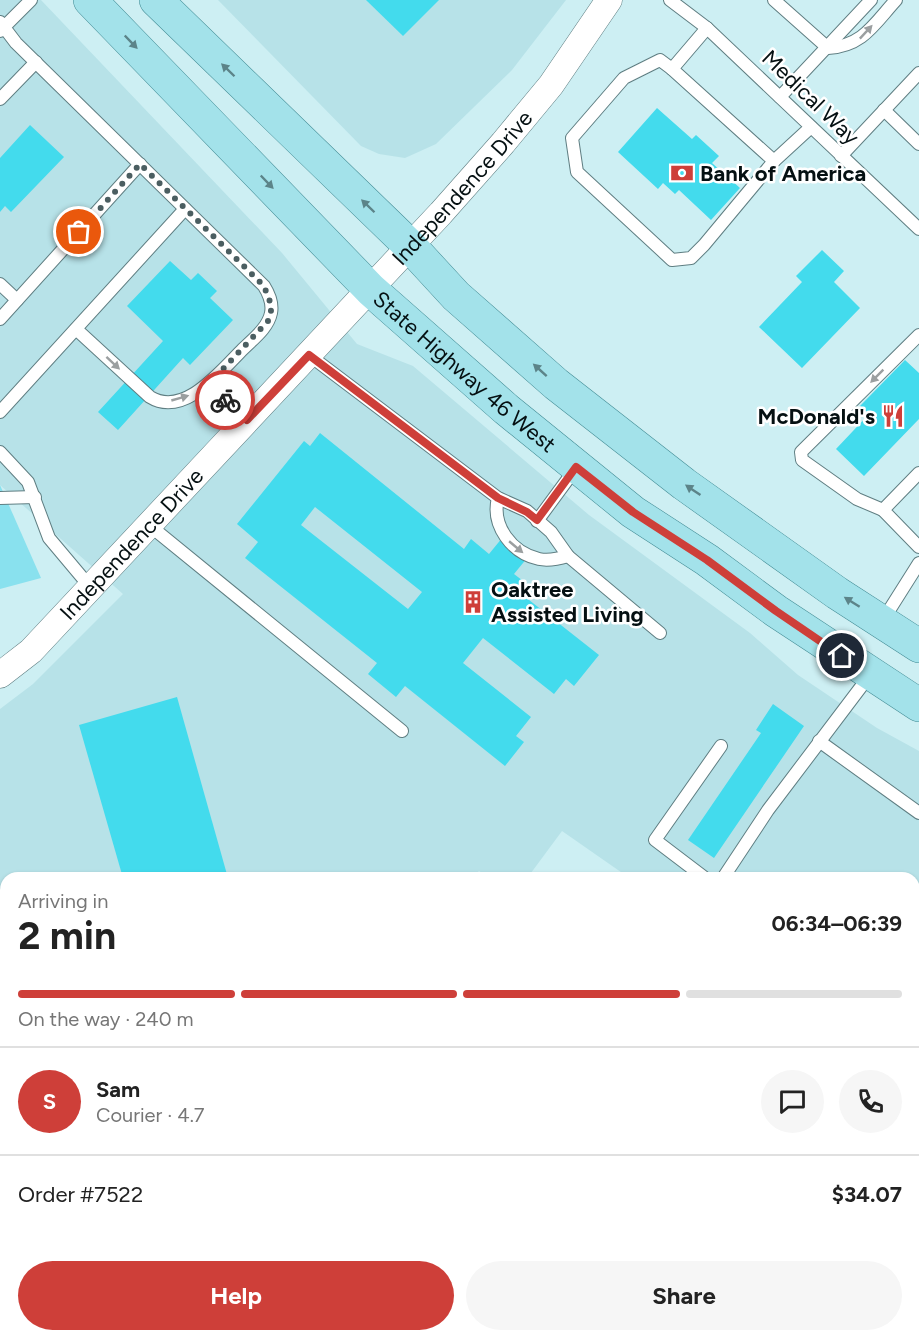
<!DOCTYPE html>
<html lang="en">
<head>
<meta charset="utf-8">
<style>
  :root { --surface:#fff; --page:#f6f6f6; --text:#222; --muted:#767676; --line:#e0e0e0; --accent:#ce3f39 }
  body { margin:0; font-family:Figtree,sans-serif; background:var(--page); color:var(--text); height:100vh; display:flex; flex-direction:column; font-size:22px; white-space:nowrap }
  * { box-sizing:border-box; margin:0 }
  p { font-size:20px; color:var(--muted) }
  .icon { flex:none; width:33px; height:33px; fill:none; stroke:currentColor; stroke-width:2; stroke-linecap:round; stroke-linejoin:round }
  .map { position:relative; flex:1; overflow:hidden }
  .side { position:absolute; left:0px; top:872px; width:920px; height:470px; display:flex; flex-direction:column; background:var(--surface); border-radius:18px 18px 0 0; box-shadow:0 2px 4px #0004 }
  .side>* { flex:none }
  .pin { position:absolute; display:grid; place-items:center; width:51px; height:51px; color:#fff; margin:-26px; border:3px solid #fff; border-radius:50%; box-shadow:0 2px 6px #0007 }
  .courier { position:absolute; display:grid; place-items:center; width:60px; height:60px; margin:-30px; border:4px solid #ce3f39; border-radius:50%; background:#fff; color:#222; box-shadow:0 2px 8px #0007 }
  .headline em { font-style:normal; font-weight:700 }
  .headline div { display:flex; flex-direction:column-reverse }
  .headline { display:flex; align-items:center; justify-content:space-between; height:102px; padding:0 18px }
  h1 { font-size:39px; font-weight:700; line-height:45px }
  .bar { display:grid; grid-template-columns:repeat(4,1fr); gap:9px 6px; align-content:center; height:72px; padding:0 18px }
  .bar i { height:8px; border-radius:4px; background:var(--line) }
  .bar .active { background:var(--accent) }
  .bar p { grid-column:span 4 }
  .line { display:flex; align-items:center; gap:15px; padding:0 18px; border-top:2px solid var(--line) }
  .line div { flex:1 }
  .round { display:grid; place-items:center; flex:none; width:63px; height:63px; border-radius:32px; background:var(--page) }
  .action { display:flex; gap:12px; margin-top:auto; padding:12px 18px }
  .action a { flex:1; height:69px; border-radius:36px; background:var(--accent); color:#fff; font-size:24px; font-weight:700; line-height:69px; text-align:center }
  .action a+a { background:var(--page); color:var(--text) }
  .map>svg:first-child { display:block }
</style>
</head>
<body>
<div class="map">
<svg width="919" height="1340" viewBox="0 0 919 1340">
  <rect width="100%" height="100%" fill="#cdeff3"/>
  <g fill="#b7e2e8">
    <path d="M0 0H41L282 253 357 344 413 366 589 515 750 633 798 675 877 728 919 751V1081L914 1077V878L628 877 562 831 528 877H488L479 871 472 878H6V1303L0 1309V709L33 684 123 594 0 485Z"/>
    <path d="M218 0H566L512 70 436 144 405 158 379 154 361 146Z"/>
  </g>
  <path fill="#89e1ee" d="M0 485 41 578 0 589Z"/>
  <g fill="#43dbed" fill-rule="evenodd">
    <path d="M366 0H439L403 36Z"/>
    <path d="M657 108 692 139 696 135 719 156 712 163 740 188 711 220 679 190 675 194 663 183 658 189 618 152Z"/>
    <path d="M30 125 64 157 11 212 5 206 0 212V158Z"/>
    <path d="M822 250 844 271 834 282 860 308 802 368 759 327 802 282 796 276Z"/>
    <path d="M170 261 191 280 198 273 217 291 210 298 233 320 190 365 183 358 118 430 98 412 163 341 127 306Z"/>
    <path d="M905 360 919 373V419L864 476 836 449 869 414 860 406Z"/>
    <path d="M320 433 464 549 471 539 489 554 507 532 532 552 514 574 531 587 524 596 599 655 574 686 566 679 554 694 483 638 463 663 531 717 516 736 524 742 505 766 405 686 396 697 368 674 377 663 245 558 258 542 237 524 304 441 310 446ZM315 507 422 592 408 609 301 525Z"/>
    <path d="M177 697 228 878H123L79 725Z"/>
    <path d="M773 704 804 726 714 858 688 840 761 733 756 730Z"/>
    <path d="M6 927V1034L0 1036V928Z"/>
    <path d="M5 1335H31L30 1340H4Z"/>
    <path d="M61 1335H90L86 1340H67Z"/>
    <path d="M267 1335H288L291 1340H259Z"/>
    <path d="M658 1335H724L723 1340H675Z"/>
    <path d="M765 1335H831L830 1340H764Z"/>
  </g>
  <g fill="none" stroke-linecap="round" stroke-linejoin="round">
    <g stroke="#5f7e82" stroke-width="14">
      <g id="lane">
        <path d="M670 0 707 28 919 229"/>
        <path d="M774 0 828 48C863 46 874 24 896 0"/>
        <path d="M0 22 16 43 264 286C269 294 273 303 271 313 268 328 253 339 243 349 221 371 184 418 150 397L76 329"/>
        <path d="M707 28 672 69 774 161 811 127"/>
        <path d="M0 31 31 0"/>
        <path d="M672 69 660 60 624 78 572 138 577 172 672 260 691 258 704 245 774 161"/>
        <path d="M780 97 871 0"/>
        <path d="M0 99 36 62"/>
        <path d="M884 110 919 144"/>
        <path d="M841 156 919 73"/>
        <path d="M0 284 17 300"/>
        <path d="M0 319 140 164"/>
        <path d="M309 355 498 498 527 511 551 532 568 556 660 633"/>
        <path d="M209 384 247 420"/>
        <path d="M0 412 185 209"/>
        <path d="M0 452 28 482 49 538 91 588"/>
        <path d="M919 473 883 510 919 547"/>
        <path d="M0 498 35 497"/>
        <path d="M498 498C491 526 512 553 539 559 549 561 558 559 568 556"/>
        <path d="M883 510 857 499 802 460 801 452 919 335"/>
        <path d="M537 521 576 468"/>
        <path d="M149 525 402 731"/>
        <path d="M883 620 919 563"/>
        <path d="M819 741 919 813"/>
        <path d="M705 878 655 840 721 746"/>
        <path d="M723 878 768 810 870 675"/>
        <path d="M916 996 919 989"/>
      </g>
    </g>
    <g stroke="#5f7e82" stroke-width="27">
      <g id="street">
        <path id="s1" d="M0 675 31 651 441 213 503 143 551 85 609 0"/>
        <path d="M914 1278 919 1256"/>
        <path d="M535 1340V1335"/>
        <path d="M898 1340 899 1335"/>
      </g>
    </g>
    <g stroke="#438c95" stroke-width="34">
      <g id="primary">
        <path id="s2" d="M90 0 371 290 506 409 633 512 707 560 776 611 919 705"/>
        <path d="M156 0 410 246 456 296 556 384 684 484 837 593 919 646"/>
      </g>
    </g>
    <use href="#lane" stroke="#fff" stroke-width="12"/>
    <use href="#street" stroke="#fff" stroke-width="26"/>
    <use href="#primary" stroke="#a3e2ea" stroke-width="33"/>
  </g>
  <defs><path id="oneway-solid" d="M-6-.8H1V-3.2L6.5 0L1 3.2V.8H-6Z" transform="scale(1.5)"/></defs>
  <g fill="#9b9fa0">
    <use href="#oneway-solid" transform="translate(866 32) rotate(-47)"/>
    <use href="#oneway-solid" transform="translate(113 363) rotate(43)"/>
    <use href="#oneway-solid" transform="translate(877 376) rotate(135)"/>
    <use href="#oneway-solid" transform="translate(180 398) rotate(-16)"/>
    <use href="#oneway-solid" transform="translate(516 547) rotate(40)"/>
  </g>
  <g fill="#5c8489">
    <use href="#oneway-solid" transform="translate(131 42) rotate(46)"/>
    <use href="#oneway-solid" transform="translate(228 70) rotate(-136)"/>
    <use href="#oneway-solid" transform="translate(267 182) rotate(46)"/>
    <use href="#oneway-solid" transform="translate(368 206) rotate(-136)"/>
    <use href="#oneway-solid" transform="translate(540 370) rotate(-138)"/>
    <use href="#oneway-solid" transform="translate(693 490) rotate(-146)"/>
    <use href="#oneway-solid" transform="translate(852 602) rotate(-148)"/>
  </g>
  <g fill="none" stroke-linecap="round" stroke-linejoin="round">
    <path stroke="#4b5e61" stroke-width="6" stroke-dasharray="0 10.8" d="M79 232 140 164 264 286 272 307 268 321 209 384 225 400"/>
    <path stroke="#ce3f39" stroke-width="8" d="M225 400 247 420 309 355 498 498 527 512 537 520 576 467 633 512 707 560 776 611 842 656"/>
  </g>
  <defs>
    <g id="bank-bare" transform="scale(1.8)"><path d="M-6-4H6V4H-6ZM0-2.3a2.3 2.3 0 1 0 0 4.6a2.3 2.3 0 1 0 0-4.6Z" fill="#ce3f39" stroke="#fff" stroke-width="2.5" paint-order="stroke"/></g>
    <g id="restaurant-bare" transform="scale(1.8)"><path d="M-5-6h1v4h1v-4h1v4h1v-4h1v5L-1.5 .5V6h-2V.5L-5-1ZM5-6V6H3V1.5H1.5Q1.5-4 5-6Z" fill="#ce3f39" stroke="#fff" stroke-width="2.5" paint-order="stroke"/></g>
    <g id="building-bare" transform="scale(1.8)"><path d="M-4-6H4V6H1V3H-1V6H-4ZM-2.5-4.3h1.7v1.8h-1.7ZM.8-4.3h1.7v1.8H.8ZM-2.5-1h1.7V.8h-1.7ZM.8-1h1.7V.8H.8Z" fill="#ce3f39" stroke="#fff" stroke-width="2.5" paint-order="stroke"/></g>
  </defs>
  <g fill-rule="evenodd">
    <use href="#bank-bare" x="682" y="173"/>
    <use href="#restaurant-bare" x="893" y="416"/>
    <use href="#building-bare" x="473" y="602"/>
  </g>
  <g text-anchor="middle" stroke-width="5" stroke-linejoin="round" paint-order="stroke">
    <g font-size="22" fill="#051012" stroke="#fff">
      <text transform="translate(811 97) rotate(44)" y="8">Medical Way</text>
      <text dy="8" stroke="none"><textPath href="#s1" startOffset="672">Independence Drive</textPath></text>
      <text dy="8" stroke="none"><textPath href="#s2" startOffset="528">State Highway 46 West</textPath></text>
      <text dy="8" stroke="none"><textPath href="#s1" startOffset="186">Independence Drive</textPath></text>
    </g>
    <g font-size="22" font-weight="bold" fill="#051012" stroke="#fff" text-anchor="start">
      <text x="700" y="181">Bank of America</text>
      <text x="875" y="424" text-anchor="end">McDonald's</text>
      <text x="491" y="597">Oaktree<tspan x="491" dy="25">Assisted Living</tspan></text>
    </g>
  </g>
</svg>
<div class="pin" style="left:79px;top:232px;background:#ea580c"><svg class="icon" aria-label="bag" viewBox="0 0 24 24"><path d="M5 8h14l-1 12H6zM9 8a3 3 0 0 1 6 0"/></svg></div>
<div class="pin" style="left:842px;top:656px;background:#1f2937"><svg class="icon" aria-label="home" viewBox="0 0 24 24"><path d="M3 11l9-7 9 7M6 9v11h12V9"/></svg></div>
<div class="courier" style="left:225px;top:400px"><svg class="icon" aria-label="bike" viewBox="0 0 24 24"><circle cx="6" cy="16" r="4"/><circle cx="18" cy="16" r="4"/><path d="M6 16l4-8h5l3 8M10 8l3 8H6M13 5h3"/></svg></div>
<section class="side">
<div class="headline"><div><h1>2 min</h1><p>Arriving in</p></div><em>06:34–06:39</em></div>
<div class="bar"><i class="active"></i><i class="active"></i><i class="active"></i><i></i><p>On the way · 240 m</p></div>
<div class="line" style="height:108px"><b class="round" style="background:var(--accent);color:#fff">S</b><div><b>Sam</b><p>Courier · 4.7</p></div><a class="round"><svg class="icon" aria-label="chat" viewBox="0 0 24 24"><path d="M4 5h16v11H9l-5 4z"/></svg></a><a class="round"><svg class="icon" aria-label="phone" viewBox="0 0 24 24"><path d="M5 4h4l2 5-3 2q2 4 5 5l2-3 5 2v4C11 20 4 13 5 4z"/></svg></a></div>
<div class="line" style="height:78px"><div>Order #7522</div><b>$34.07</b></div>
<div class="action"><a>Help</a><a>Share</a></div>
</section>
</div>
</body>
</html>
